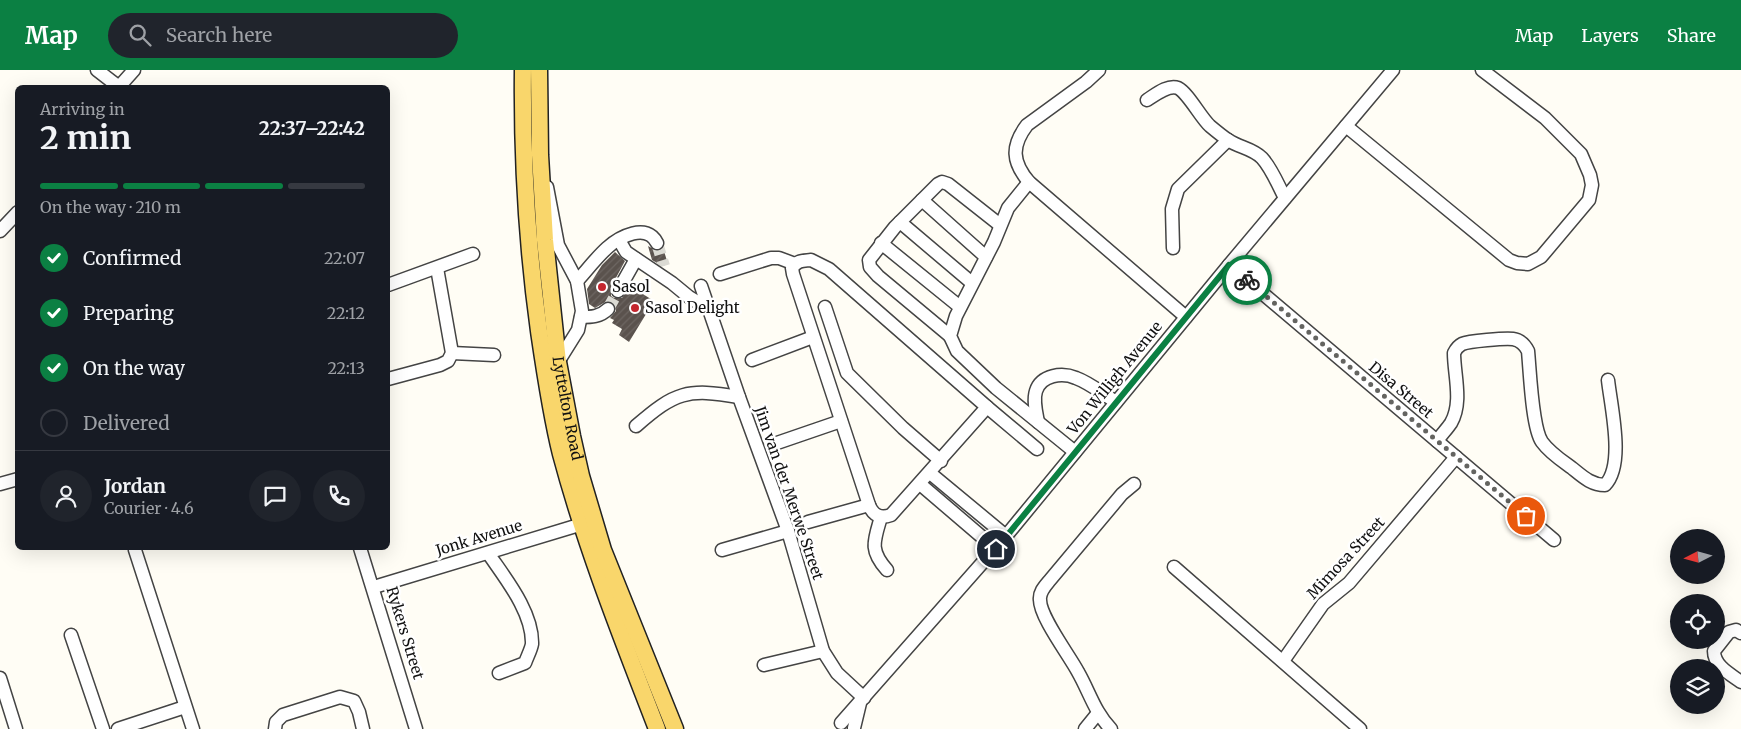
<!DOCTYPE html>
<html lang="en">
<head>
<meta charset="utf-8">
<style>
  :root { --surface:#171b24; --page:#20242c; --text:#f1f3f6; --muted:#9ea1a6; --line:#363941; --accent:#0b8043 }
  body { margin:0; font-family:Merriweather,serif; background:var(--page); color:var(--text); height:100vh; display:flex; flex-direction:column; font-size:19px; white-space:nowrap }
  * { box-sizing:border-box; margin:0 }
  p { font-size:16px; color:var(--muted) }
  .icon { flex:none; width:28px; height:28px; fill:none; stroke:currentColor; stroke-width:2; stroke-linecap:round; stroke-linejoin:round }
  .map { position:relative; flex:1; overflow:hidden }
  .side { position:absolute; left:15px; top:15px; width:375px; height:465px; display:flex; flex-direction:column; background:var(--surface); border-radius:8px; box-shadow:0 5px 20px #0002 }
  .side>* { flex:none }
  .needle { width:32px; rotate:264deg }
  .tools { position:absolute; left:1670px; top:459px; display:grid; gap:10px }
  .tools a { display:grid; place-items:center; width:55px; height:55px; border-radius:50%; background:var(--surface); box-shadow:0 5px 20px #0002; font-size:25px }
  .pin { position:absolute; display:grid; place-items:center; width:42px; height:42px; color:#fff; margin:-21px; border:2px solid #fff; border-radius:50%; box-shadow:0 1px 5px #0007 }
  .courier { position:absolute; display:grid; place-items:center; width:50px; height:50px; margin:-25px; border:4px solid #0b8043; border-radius:50%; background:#fff; color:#222; box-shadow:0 1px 6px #0007 }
  .headline em { font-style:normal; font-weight:700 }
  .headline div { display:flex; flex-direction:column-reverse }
  .headline { display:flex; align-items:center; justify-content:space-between; height:85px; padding:0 25px }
  h1 { font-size:32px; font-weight:700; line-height:38px }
  .bar { display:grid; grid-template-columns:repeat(4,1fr); gap:8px 5px; align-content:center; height:60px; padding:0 25px }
  .bar i { height:6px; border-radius:4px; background:var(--line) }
  .bar .current { background:var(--accent) }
  .bar p { grid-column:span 4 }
  .line { display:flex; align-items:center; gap:12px; padding:0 25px; border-top:1px solid var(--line) }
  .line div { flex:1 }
  .round { display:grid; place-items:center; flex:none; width:52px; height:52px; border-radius:26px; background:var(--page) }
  ol { padding:0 25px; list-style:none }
  li { display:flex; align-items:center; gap:15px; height:55px }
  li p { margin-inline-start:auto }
  li .icon { padding:5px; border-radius:50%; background:var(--accent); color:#fff; stroke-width:4 }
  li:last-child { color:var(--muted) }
  li i { width:28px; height:28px; border:2px solid var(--line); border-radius:50% }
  header { display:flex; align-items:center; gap:30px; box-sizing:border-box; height:70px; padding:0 25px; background:var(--accent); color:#fff }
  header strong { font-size:24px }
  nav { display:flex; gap:28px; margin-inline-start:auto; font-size:18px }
  .search { width:350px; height:45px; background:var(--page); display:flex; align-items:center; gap:12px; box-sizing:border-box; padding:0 18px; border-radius:28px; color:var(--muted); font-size:19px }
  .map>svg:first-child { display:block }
</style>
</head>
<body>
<header>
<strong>Map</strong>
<div class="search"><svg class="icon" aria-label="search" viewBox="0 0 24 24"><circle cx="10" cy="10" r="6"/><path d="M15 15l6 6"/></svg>Search here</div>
<nav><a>Map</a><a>Layers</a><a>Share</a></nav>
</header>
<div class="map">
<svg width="1741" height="659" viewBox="0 0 1741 659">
  <defs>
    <pattern id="building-hatch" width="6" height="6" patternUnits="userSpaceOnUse" patternTransform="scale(1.25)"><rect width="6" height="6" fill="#5a524d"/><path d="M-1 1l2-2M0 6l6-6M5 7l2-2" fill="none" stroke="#6d6662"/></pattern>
  </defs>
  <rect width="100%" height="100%" fill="#fffdf5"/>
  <g fill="url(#building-hatch)">
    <path d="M648 176 657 181 663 178 668 194 662 196 652 190Z"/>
    <path d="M615 182 625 191 611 217V226L614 228H622L630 216 654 231 629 272 619 265 622 259 612 253 614 250 610 248 616 241 614 234 607 231 595 238 589 234 587 219 602 195Z"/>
  </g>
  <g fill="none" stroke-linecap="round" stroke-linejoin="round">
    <g stroke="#dbdad3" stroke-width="12" stroke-dasharray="12 6" stroke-linecap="butt">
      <path d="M657 173 664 196"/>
      <path d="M608 239 618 221"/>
    </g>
    <g stroke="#444" stroke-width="15">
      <g id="minor">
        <path d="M97 0 119 17"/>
        <path d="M1099 0 1086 12 1027 55C1011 76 1012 92 1029 112L1186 247"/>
        <path d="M118 18 134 0"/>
        <path d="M1147 30C1155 25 1168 14 1178 18 1188 23 1201 48 1210 56 1216 61 1222 66 1228 70 1240 78 1252 78 1262 88 1272 99 1278 115 1285 128"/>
        <path d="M1346 56 1509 190 1517 193 1528 194 1541 187 1589 130 1592 115 1590 105 1581 84 1545 48 1482 0"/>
        <path d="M1029 112 1008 138 994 172 956 246 950 266 957 281 996 318 1075 382"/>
        <path d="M547 117 558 175 577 211 582 241 578 260 558 292"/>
        <path d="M922 130 986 187"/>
        <path d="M900 152 972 213"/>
        <path d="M0 161 18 142"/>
        <path d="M619 170 626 182 672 213 689 227 709 239"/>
        <path d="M881 173 960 237"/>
        <path d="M1173 178 1172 139 1178 119 1228 70"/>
        <path d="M811 190 829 199 987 337 891 445C880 449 873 445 869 435L793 204 792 198C798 190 802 191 811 190Z"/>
        <path d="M1229 195 1554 470"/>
        <path d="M720 204 771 188H779L795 194"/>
        <path d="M577 211C587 200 596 188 607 178 619 167 647 152 657 173"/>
        <path d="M388 215 473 184"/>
        <path d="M701 216 739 327 788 461 823 581 837 603 864 628"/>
        <path d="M618 221 636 189"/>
        <path d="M825 237 847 303 903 358 941 391"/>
        <path d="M581 247C591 247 600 247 608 239"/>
        <path d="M950 266 878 206 870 197 869 190 895 157 938 114 942 112 948 114 1000 155"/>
        <path d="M452 283 494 285"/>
        <path d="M752 290 813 267"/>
        <path d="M388 309 440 295 448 291 452 283 437 198"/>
        <path d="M987 337 1037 379"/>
        <path d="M1038 352C1036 342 1033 330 1036 321 1041 305 1062 302 1076 308 1090 313 1103 324 1116 332"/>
        <path d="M636 356C675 322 687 318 739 327"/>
        <path d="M1437 371C1441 365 1447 359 1451 353 1463 332 1454 305 1454 283 1456 279 1458 276 1462 274 1469 271 1505 268 1513 269 1520 270 1525 275 1528 281 1530 301 1532 358 1542 372 1550 383 1561 390 1572 398 1582 406 1591 415 1605 415 1625 395 1611 337 1608 310"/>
        <path d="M774 374 841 351"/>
        <path d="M930 403 1006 466"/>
        <path d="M0 414 18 409"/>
        <path d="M920 414 996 479"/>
        <path d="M881 447C874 471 869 480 887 500"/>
        <path d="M808 452 869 435"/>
        <path d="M360 478 416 659"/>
        <path d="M135 480 193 659"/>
        <path d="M722 480 788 461"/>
        <path d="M488 483C505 508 533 542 532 574 531 580 527 587 525 593L499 603"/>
        <path d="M1174 497 1360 659"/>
        <path d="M374 517 589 452"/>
        <path d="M1741 563 1736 560 1729 562 1714 581C1714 596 1730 604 1741 612"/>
        <path d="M71 565 103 659"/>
        <path d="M1283 591 1323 534 1349 513 1456 387"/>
        <path d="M764 595 823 581"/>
        <path d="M0 608 16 659"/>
        <path d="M841 653 1006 466 1229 195 1393 0"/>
        <path d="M854 658 860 633"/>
        <path d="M118 659 185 637"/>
        <path d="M275 659 276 652 283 645 340 627 354 631 359 642 363 659"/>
        <path d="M1085 659 1098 643"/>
        <path d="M1111 659C1095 643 1089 621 1078 602 1069 585 1040 547 1040 530 1039 522 1045 516 1050 510L1122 424 1134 414"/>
      </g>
    </g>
    <g stroke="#222" stroke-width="19">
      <g id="major">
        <path d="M523 0C522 87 527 174 539 261 545 302 551 344 561 384 586 478 622 568 657 659"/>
        <path id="s1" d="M539 0 540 85 545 170 558 292 572 366 581 406 603 480 675 659"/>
      </g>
    </g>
    <use href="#minor" stroke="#fff" stroke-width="12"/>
    <use href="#major" stroke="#f9d66b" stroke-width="16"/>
  </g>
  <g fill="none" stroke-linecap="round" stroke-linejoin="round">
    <path stroke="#646461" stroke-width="5" stroke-dasharray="0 9" d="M1247 210 1526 446"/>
    <path stroke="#0b8043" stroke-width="6" d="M996 479 1229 195 1247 210"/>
  </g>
  <g fill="#c4262e" stroke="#fff" stroke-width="2">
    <circle cx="602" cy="217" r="5"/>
    <circle cx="635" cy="238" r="5"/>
  </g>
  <g text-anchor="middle" stroke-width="5" stroke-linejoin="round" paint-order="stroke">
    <g font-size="15" fill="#111" stroke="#fff" text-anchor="start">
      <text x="612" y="222">Sasol</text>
      <text x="645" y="243">Sasol Delight</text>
    </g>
    <g font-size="15" fill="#111" stroke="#fff">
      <text transform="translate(1115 308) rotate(-51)" y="5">Von Willigh Avenue</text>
      <text transform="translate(1401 320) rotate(40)" y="5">Disa Street</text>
      <text dy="5" stroke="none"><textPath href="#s1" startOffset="340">Lyttelton Road</textPath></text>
      <text transform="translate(789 423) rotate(71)" y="5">Jim van der Merwe Street</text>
      <text transform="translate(479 468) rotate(-17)" y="5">Jonk Avenue</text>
      <text transform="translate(1346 488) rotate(-47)" y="5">Mimosa Street</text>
      <text transform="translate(405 563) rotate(73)" y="5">Rykers Street</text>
    </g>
  </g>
</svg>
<div class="tools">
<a><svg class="needle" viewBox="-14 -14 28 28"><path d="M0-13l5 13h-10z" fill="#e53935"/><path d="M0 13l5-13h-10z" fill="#9ea1a6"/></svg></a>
<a><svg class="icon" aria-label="locate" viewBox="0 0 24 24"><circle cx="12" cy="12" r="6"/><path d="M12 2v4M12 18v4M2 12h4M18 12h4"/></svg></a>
<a><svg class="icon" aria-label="layers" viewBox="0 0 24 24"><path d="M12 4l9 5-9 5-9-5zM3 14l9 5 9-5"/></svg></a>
</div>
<div class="pin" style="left:1526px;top:446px;background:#ea580c"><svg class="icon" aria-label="bag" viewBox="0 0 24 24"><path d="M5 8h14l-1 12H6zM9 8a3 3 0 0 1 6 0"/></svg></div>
<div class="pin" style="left:996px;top:479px;background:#1f2937"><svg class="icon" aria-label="home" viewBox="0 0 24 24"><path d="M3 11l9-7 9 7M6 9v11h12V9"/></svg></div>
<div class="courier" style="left:1247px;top:210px"><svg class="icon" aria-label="bike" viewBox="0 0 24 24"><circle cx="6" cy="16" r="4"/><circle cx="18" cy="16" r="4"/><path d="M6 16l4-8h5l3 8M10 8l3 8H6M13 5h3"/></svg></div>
<section class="side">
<div class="headline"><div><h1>2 min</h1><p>Arriving in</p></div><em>22:37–22:42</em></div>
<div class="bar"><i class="current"></i><i class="current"></i><i class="current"></i><i></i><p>On the way · 210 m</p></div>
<ol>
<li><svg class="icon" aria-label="check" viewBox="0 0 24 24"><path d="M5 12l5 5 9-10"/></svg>Confirmed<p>22:07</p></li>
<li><svg class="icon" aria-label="check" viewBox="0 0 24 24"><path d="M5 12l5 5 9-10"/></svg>Preparing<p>22:12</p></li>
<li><svg class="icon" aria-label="check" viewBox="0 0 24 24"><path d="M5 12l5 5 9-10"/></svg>On the way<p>22:13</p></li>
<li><i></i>Delivered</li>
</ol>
<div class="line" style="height:90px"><a class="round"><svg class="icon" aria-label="person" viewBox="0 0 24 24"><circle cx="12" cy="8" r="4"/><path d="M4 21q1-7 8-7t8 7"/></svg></a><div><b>Jordan</b><p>Courier · 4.6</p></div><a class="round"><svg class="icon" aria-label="chat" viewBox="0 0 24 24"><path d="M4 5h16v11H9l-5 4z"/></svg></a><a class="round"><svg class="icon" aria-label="phone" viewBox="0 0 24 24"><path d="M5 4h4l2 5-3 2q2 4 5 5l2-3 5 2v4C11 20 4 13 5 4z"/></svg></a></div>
</section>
</div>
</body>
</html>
